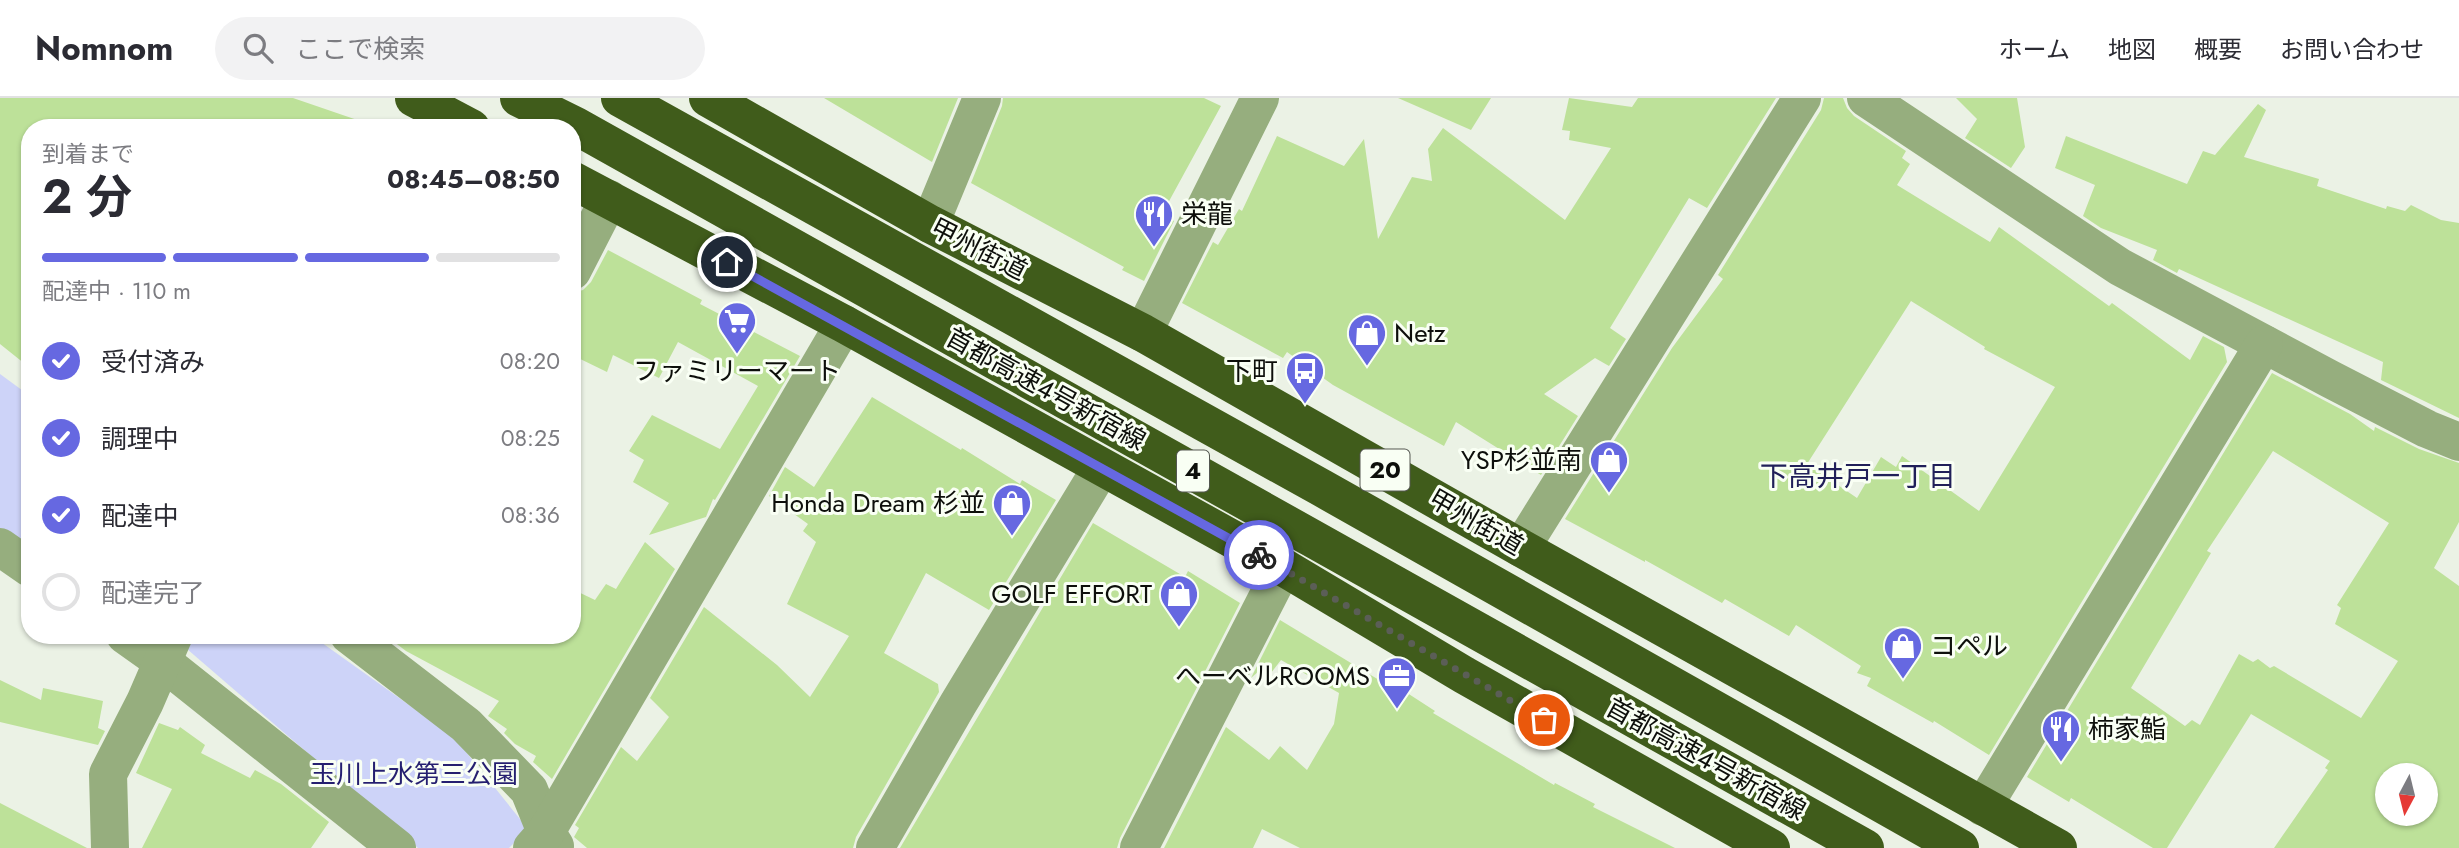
<!DOCTYPE html>
<html lang="ja">
<head>
<meta charset="utf-8">
<style>
  :root { --surface:#fff; --page:#f2f2f3; --text:#2b2b33; --muted:#7c7c81; --line:#e1e1e2; --accent:#6668e1 }
  body { margin:0; font-family:Jost,"Noto Sans JP",sans-serif; background:var(--page); color:var(--text); height:100vh; display:flex; flex-direction:column; font-size:26px; white-space:nowrap }
  * { box-sizing:border-box; margin:0 }
  p { font-size:23px; color:var(--muted) }
  .icon { flex:none; width:38px; height:38px; fill:none; stroke:currentColor; stroke-width:2; stroke-linecap:round; stroke-linejoin:round }
  .map { position:relative; flex:1; overflow:hidden }
  .panel { position:absolute; left:21px; top:21px; width:560px; height:525px; display:flex; flex-direction:column; background:var(--surface); border-radius:28px; box-shadow:0 2px 5px #0004 }
  .panel>* { flex:none }
  .needle { width:46px; rotate:187deg }
  .buttons { position:absolute; left:2375px; top:665px; display:grid; gap:14px }
  .buttons a { display:grid; place-items:center; width:63px; height:63px; border-radius:50%; background:var(--surface); box-shadow:0 2px 5px #0004; font-size:35px }
  .pin { position:absolute; display:grid; place-items:center; width:60px; height:60px; color:#fff; margin:-30px; border:4px solid #fff; border-radius:50%; box-shadow:0 2px 7px #0007 }
  .courier { position:absolute; display:grid; place-items:center; width:70px; height:70px; margin:-35px; border:5px solid #6668e1; border-radius:50%; background:#fff; color:#222; box-shadow:0 2px 9px #0007 }
  .head em { font-style:normal; font-weight:700 }
  .head div { display:flex; flex-direction:column-reverse }
  .head { display:flex; align-items:center; justify-content:space-between; height:119px; padding:0 21px }
  h1 { font-size:46px; font-weight:700; line-height:52px }
  .bar { display:grid; grid-template-columns:repeat(4,1fr); gap:10px 7px; align-content:center; height:84px; padding:0 21px }
  .bar i { height:9px; border-radius:5px; background:var(--line) }
  .bar .current { background:var(--accent) }
  .bar p { grid-column:span 4 }
  ol { padding:0 21px; list-style:none }
  li { display:flex; align-items:center; gap:21px; height:77px }
  li p { margin-inline-start:auto }
  li .icon { padding:7px; border-radius:50%; background:var(--accent); color:#fff; stroke-width:4 }
  li:last-child { color:var(--muted) }
  li i { width:38px; height:38px; border:4px solid var(--line); border-radius:50% }
  header { display:flex; align-items:center; gap:42px; box-sizing:border-box; height:98px; padding:0 35px; background:var(--surface); border-bottom:2px solid var(--line) }
  header strong { font-size:33px }
  nav { display:flex; gap:38px; margin-inline-start:auto; font-size:24px }
  .search { width:490px; height:63px; background:var(--page); display:flex; align-items:center; gap:18px; box-sizing:border-box; padding:0 24px; border-radius:38px; color:var(--muted); font-size:26px }
  .map>svg:first-child { display:block }
</style>
</head>
<body>
<header>
<strong>Nomnom</strong>
<div class="search"><svg class="icon" aria-label="search" viewBox="0 0 24 24"><circle cx="10" cy="10" r="6"/><path d="M15 15l6 6"/></svg>ここで検索</div>
<nav><a>ホーム</a><a>地図</a><a>概要</a><a>お問い合わせ</a></nav>
</header>
<div class="map">
<svg width="2459" height="750" viewBox="0 0 2459 750">
  <rect width="100%" height="100%" fill="#ebf2e5"/>
  <g fill="#cdd3f8">
    <path d="M0 276 30 298V459L0 437Z"/>
    <path d="M195 537H311L454 639 528 731 509 750H418L187 551Z"/>
  </g>
  <g fill="#bde199" fill-rule="evenodd">
    <path d="M0 0H293L366 25 365 30H30V270L0 246Z"/>
    <path d="M824 0H958L932 64Z"/>
    <path d="M1003 0H1204L1221 8 1162 116 1174 123 1144 183 1122 172 1124 169 971 85 1002 8Z"/>
    <path d="M1398 0H1491L1471 32Z"/>
    <path d="M1569 0 1632 9 1638 0H1776L1707 110 1689 100 1610 230 1626 241 1609 268 1595 260 1544 296 1578 318 1541 377 1456 324 1444 348 1333 287 1287 254 1283 260 1182 205 1213 144 1218 147 1239 111 1242 113 1277 38 1344 68 1364 41 1378 141 1412 79 1432 83 1428 51 1443 30 1565 122 1611 50 1569 42 1570 33 1562 32Z"/>
    <path d="M1824 0H1843L1847 10 1854 18 1906 53 1902 60 1910 66 1897 87 1990 144 1999 129 2109 208 2112 205 2190 262 2203 238 2224 249 2227 264 1989 657 1934 623 1933 625 1867 588 1871 580 1857 575 1861 568 1796 527 1789 538 1725 501 1722 505 1645 462V464L1565 421 1672 250 1723 181 1718 177 1821 12ZM1911 203 1985 249 1984 251 2055 289 1979 413 1902 358 1896 369 1881 359 1857 400 1807 366Z"/>
    <path d="M1956 0H2017L2025 49 2011 70 1965 40 1977 21Z"/>
    <path d="M2258 6 2266 12 2244 59 2319 81 2317 88 2386 111 2387 108 2405 113 2411 107 2441 122 2459 125V320L2381 282 2383 264 2179 171 2177 175 2153 162 2157 152 2101 130 2083 118 2095 87 2055 70 2066 38 2187 86 2203 53 2215 57Z"/>
    <path d="M608 152 702 202 700 206 800 258 715 402 713 401 706 419 649 437 669 405 633 384 644 362 629 353 652 317 720 351 758 288 678 244 659 280 613 257 607 274 572 257V195L583 192 591 184Z"/>
    <path d="M2272 275 2350 316 2374 333 2375 329 2419 351 2459 365V424L2434 470 2459 488V750H2274L2328 672 2325 670 2330 663 2251 616 2167 750H2153L2071 700 2069 704 2027 679ZM2273 353 2389 425 2337 507 2341 510 2335 526 2398 563 2361 620 2274 568 2270 570 2258 561 2253 564 2239 556 2200 627 2192 622 2185 628 2131 590 2211 455 2207 453ZM2387 677H2426V716H2387Z"/>
    <path d="M872 299 961 352 962 350 1020 386 1022 382 1056 402 989 512 926 475 884 555 938 586 939 594 856 739 853 750H587L574 739 579 730 575 727 621 649 637 663 669 619 650 600 704 509 777 567 810 599 849 538 787 506 816 444 803 433 808 426 769 398 785 369 814 389Z"/>
    <path d="M1093 425 1185 479 1188 473 1240 505 1120 740 1117 750H900Z"/>
    <path d="M645 444 675 471 552 681 533 664 536 658 515 646 504 635 507 631 488 618 499 603 406 553 385 537H572V491L595 502 606 486 616 491Z"/>
    <path d="M1280 522 1379 582 1381 578 1435 613 1433 615 1554 687 1555 685 1595 706 1593 709 1675 750H1300L1262 731 1253 750H1164L1226 629 1269 662 1280 648 1307 672 1334 626 1339 595 1281 562 1267 580 1259 573 1251 580Z"/>
    <path d="M0 582 41 602 43 590 103 603 98 630 105 633 98 647 0 624Z"/>
    <path d="M159 625 178 632 180 629 205 647 201 655 250 680 255 672 281 686 329 724 311 750H142L172 691 136 675Z"/>
    <path d="M0 705 87 750H0Z"/>
  </g>
  <g fill="none" stroke-linecap="round" stroke-linejoin="round">
    <g stroke="#96ae7e" stroke-width="38">
      <path d="M1866 0 2120 169 2330 281 2427 331 2459 344"/>
      <path d="M930 126 982 0"/>
      <path d="M572 173 609 101"/>
      <path d="M1143 235 1260 0"/>
      <path d="M0 449 30 470"/>
      <path d="M1521 450 1802 0"/>
      <path d="M125 537 163 564 397 750"/>
      <path d="M349 537 466 627 529 692 546 734 555 748"/>
      <path d="M1983 709 2264 246"/>
      <path d="M110 750 108 676 145 604 174 537"/>
      <path d="M532 750 546 734 844 226"/>
      <path d="M875 750 958 606 1101 370"/>
      <path d="M1139 750 1283 469"/>
    </g>
    <g stroke="#405c1b" stroke-width="38">
      <path d="M414 0 471 30"/>
      <path d="M519 0 576 28 1865 750"/>
      <path d="M620 0 1322 390 1960 750"/>
      <path d="M708 0 930 126 1143 235 1521 450 2058 750"/>
      <path d="M572 82 844 226 1283 469 1464 577 1771 750"/>
    </g>
  </g>
  <g fill="none" stroke-linecap="round" stroke-linejoin="round">
    <path stroke="#5b5e57" stroke-width="7" stroke-dasharray="0 12.6" d="M1259 457 1544 622"/>
    <path stroke="#6668e1" stroke-width="9" d="M727 164 1259 457"/>
  </g>
  <defs>
    <g id="restaurant-pin" transform="scale(2.0125)"><path d="M0 17L-7.5 6A9.5 9.5 0 1 1 7.5 6Z" fill="#6668e1" stroke="#f9fff4"/><path d="M-5-6h1v4h1v-4h1v4h1v-4h1v5L-1.5 .5V6h-2V.5L-5-1ZM5-6V6H3V1.5H1.5Q1.5-4 5-6Z" fill="#fff"/></g>
    <g id="supermarket-pin" transform="scale(2.0125)"><path d="M0 17L-7.5 6A9.5 9.5 0 1 1 7.5 6Z" fill="#6668e1" stroke="#f9fff4"/><path d="M-6-5.5h2.5l.6 2H6L4.5 2H-2.5L-4.4-4H-6ZM-1.5 3.2a1.3 1.3 0 1 0 .1 0ZM3 3.2a1.3 1.3 0 1 0 .1 0Z" fill="#fff"/></g>
    <g id="shop-pin" transform="scale(2.0125)"><path d="M0 17L-7.5 6A9.5 9.5 0 1 1 7.5 6Z" fill="#6668e1" stroke="#f9fff4"/><path d="M-5-2.5h2.3a2.7 3.5 0 0 1 5.4 0H5L5.5 6h-11ZM-1.5-2.5h3a1.5 2.3 0 0 0-3 0Z" fill="#fff"/></g>
    <g id="bus-pin" transform="scale(2.0125)"><path d="M0 17L-7.5 6A9.5 9.5 0 1 1 7.5 6Z" fill="#6668e1" stroke="#f9fff4"/><path d="M-5-6H5V4H4V6H2V4H-2V6H-4V4H-5ZM-3.5-4V0h7V-4ZM-3.5 1.2v1.5H-2V1.2ZM2 1.2v1.5H3.5V1.2Z" fill="#fff"/></g>
    <g id="office-pin" transform="scale(2.0125)"><path d="M0 17L-7.5 6A9.5 9.5 0 1 1 7.5 6Z" fill="#6668e1" stroke="#f9fff4"/><path d="M-6-3h4V-5.5h4V-3h4V5H-6ZM-1-4.5V-3h2v-1.5ZM-6 0V1H6V0Z" fill="#fff"/></g>
  </defs>
  <g fill-rule="evenodd">
    <use href="#restaurant-pin" x="1154" y="116"/>
    <use href="#supermarket-pin" x="737" y="223"/>
    <use href="#shop-pin" x="1367" y="235"/>
    <use href="#bus-pin" x="1305" y="273"/>
    <use href="#shop-pin" x="1609" y="362"/>
    <use href="#shop-pin" x="1012" y="405"/>
    <use href="#shop-pin" x="1179" y="496"/>
    <use href="#shop-pin" x="1903" y="548"/>
    <use href="#office-pin" x="1397" y="578"/>
    <use href="#restaurant-pin" x="2061" y="631"/>
  </g>
  <g text-anchor="middle" stroke-width="6" stroke-linejoin="round" paint-order="stroke">
    <g fill="#f9fff4" stroke="#545751" stroke-width="2">
      <rect x="1360.5" y="351.5" width="49" height="41" rx="5"/>
      <rect x="1177" y="352.5" width="32" height="41" rx="5"/>
    </g>
    <g font-size="24" font-weight="bold" fill="#0d0f0b">
      <text x="1385" y="380">20</text>
      <text x="1193" y="381">4</text>
    </g>
    <g font-size="26" fill="#0d0f0b" stroke="#f9fff4" text-anchor="end">
      <text x="1181" y="125" text-anchor="start">栄龍</text>
      <text x="1394" y="244" text-anchor="start">Netz</text>
      <text x="737" y="282" text-anchor="middle">ファミリーマート</text>
      <text x="1278" y="282">下町</text>
      <text x="1582" y="371">YSP杉並南</text>
      <text x="985" y="414">Honda Dream 杉並</text>
      <text x="1152" y="505">GOLF EFFORT</text>
      <text x="1930" y="557" text-anchor="start">コペル</text>
      <text x="1370" y="587">へーベルROOMS</text>
      <text x="2088" y="640" text-anchor="start">柿家鮨</text>
    </g>
    <g font-size="26" fill="#0d0f0b" stroke="#f9fff4">
      <text transform="translate(979 151) rotate(27)" y="9">甲州街道</text>
      <text transform="translate(1046 291) rotate(29)" y="9">首都高速4号新宿線</text>
      <text transform="translate(1476 424) rotate(30)" y="9">甲州街道</text>
      <text transform="translate(1706 661) rotate(29)" y="9">首都高速4号新宿線</text>
    </g>
    <g font-size="26" fill="#251f70" stroke="#f9fff4">
      <text x="414" y="685">玉川上水第三公園</text>
    </g>
    <g font-size="28" fill="#212059" stroke="#f9fff4">
      <text x="1858" y="388">下高井戸一丁目</text>
    </g>
  </g>
</svg>
<div class="buttons">
<a><svg class="needle" viewBox="-14 -14 28 28"><path d="M0-13l5 13h-10z" fill="#e53935"/><path d="M0 13l5-13h-10z" fill="#7c7c81"/></svg></a>
</div>
<div class="pin" style="left:1544px;top:622px;background:#ea580c"><svg class="icon" aria-label="bag" viewBox="0 0 24 24"><path d="M5 8h14l-1 12H6zM9 8a3 3 0 0 1 6 0"/></svg></div>
<div class="pin" style="left:727px;top:164px;background:#1f2937"><svg class="icon" aria-label="home" viewBox="0 0 24 24"><path d="M3 11l9-7 9 7M6 9v11h12V9"/></svg></div>
<div class="courier" style="left:1259px;top:457px"><svg class="icon" aria-label="bike" viewBox="0 0 24 24"><circle cx="6" cy="16" r="4"/><circle cx="18" cy="16" r="4"/><path d="M6 16l4-8h5l3 8M10 8l3 8H6M13 5h3"/></svg></div>
<section class="panel">
<div class="head"><div><h1>2 分</h1><p>到着まで</p></div><em>08:45–08:50</em></div>
<div class="bar"><i class="current"></i><i class="current"></i><i class="current"></i><i></i><p>配達中 · 110 m</p></div>
<ol>
<li><svg class="icon" aria-label="check" viewBox="0 0 24 24"><path d="M5 12l5 5 9-10"/></svg>受付済み<p>08:20</p></li>
<li><svg class="icon" aria-label="check" viewBox="0 0 24 24"><path d="M5 12l5 5 9-10"/></svg>調理中<p>08:25</p></li>
<li><svg class="icon" aria-label="check" viewBox="0 0 24 24"><path d="M5 12l5 5 9-10"/></svg>配達中<p>08:36</p></li>
<li><i></i>配達完了</li>
</ol>
</section>
</div>
</body>
</html>
